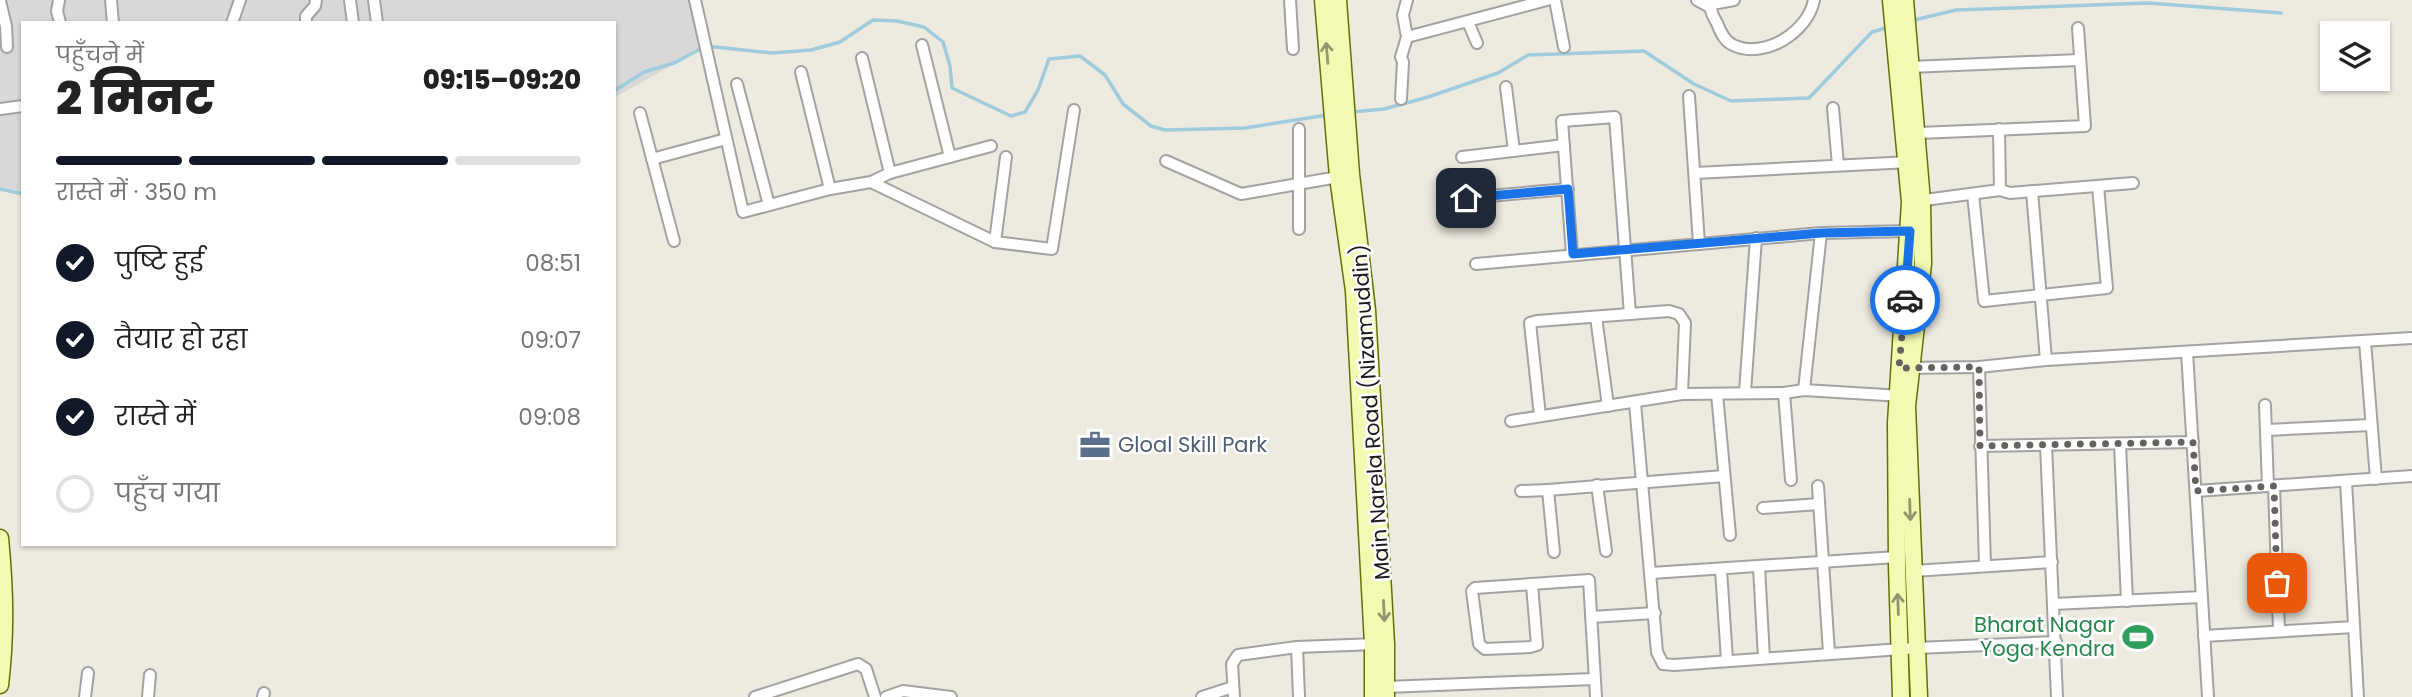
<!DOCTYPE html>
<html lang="hi">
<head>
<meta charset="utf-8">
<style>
  :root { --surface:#fff; --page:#f2f2f2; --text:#222; --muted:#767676; --line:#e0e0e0; --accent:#111827 }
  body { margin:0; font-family:Poppins,"Noto Sans Devanagari",sans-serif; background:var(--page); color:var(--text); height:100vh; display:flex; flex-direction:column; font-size:26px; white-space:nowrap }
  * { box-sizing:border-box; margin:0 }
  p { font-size:23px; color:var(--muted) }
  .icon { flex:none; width:38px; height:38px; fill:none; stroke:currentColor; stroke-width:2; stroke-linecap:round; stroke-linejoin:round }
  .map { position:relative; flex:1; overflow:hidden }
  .sheet { position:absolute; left:21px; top:21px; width:595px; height:525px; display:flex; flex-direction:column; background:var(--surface); border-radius:0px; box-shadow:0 2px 5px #0004 }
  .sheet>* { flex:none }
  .tools { position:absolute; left:2320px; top:21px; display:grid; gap:14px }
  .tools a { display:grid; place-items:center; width:70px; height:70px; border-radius:0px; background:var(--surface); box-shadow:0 2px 5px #0004; font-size:35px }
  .pin { position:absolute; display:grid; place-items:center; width:60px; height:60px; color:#fff; margin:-30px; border-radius:14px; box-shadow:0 4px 10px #0006 }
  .courier { position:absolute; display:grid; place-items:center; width:70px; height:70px; margin:-35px; border:5px solid #1a73e8; border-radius:50%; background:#fff; color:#222; box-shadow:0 2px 9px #0007 }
  .summary em { font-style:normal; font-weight:800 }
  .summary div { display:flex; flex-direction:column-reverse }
  .summary { display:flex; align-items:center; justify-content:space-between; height:119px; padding:0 35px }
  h1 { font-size:46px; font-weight:800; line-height:52px }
  .bar { display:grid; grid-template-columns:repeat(4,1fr); gap:10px 7px; align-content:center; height:84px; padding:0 35px }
  .bar i { height:9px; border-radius:5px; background:var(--line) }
  .bar .active { background:var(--accent) }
  .bar p { grid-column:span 4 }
  ol { padding:0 35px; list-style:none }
  li { display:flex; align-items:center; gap:21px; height:77px }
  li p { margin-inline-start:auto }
  li .icon { padding:7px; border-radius:50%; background:var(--accent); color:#fff; stroke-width:4 }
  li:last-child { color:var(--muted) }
  li i { width:38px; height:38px; border:4px solid var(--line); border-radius:50% }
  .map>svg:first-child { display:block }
</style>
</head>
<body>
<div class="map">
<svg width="2412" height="697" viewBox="0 0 2412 697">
  <rect width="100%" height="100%" fill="#edeae0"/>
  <path fill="#d9d8d8" d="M0 0H700L706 46 614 98V23H23V194L0 191Z"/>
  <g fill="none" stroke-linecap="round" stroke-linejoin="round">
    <g stroke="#9fcbdc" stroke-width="3.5">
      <path d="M1910 21 1956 10 2148 3 2281 13"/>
      <path d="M614 91 644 72 674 63 706 46 772 53 811 50 840 42 873 20 897 21 924 27 943 42 950 66 952 88 1011 116 1025 112 1038 90 1049 59 1080 56 1105 75 1123 104 1151 126 1165 130 1245 128 1327 115"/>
      <path d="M1352 112 1384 109 1428 97 1498 73 1528 55 1644 51 1694 84 1731 101 1809 98 1872 32 1889 27"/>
      <path d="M0 189 23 194"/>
    </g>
    <g stroke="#a2a2a2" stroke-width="14">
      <g id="street">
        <path d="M59 0 57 11 60 23"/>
        <path d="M111 0 113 23"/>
        <path d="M350 0 353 23"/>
        <path d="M374 0 377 23"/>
        <path d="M695 0 743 212 830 189 871 182 890 173 991 146"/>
        <path d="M1290 0 1293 49"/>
        <path d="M1555 0 1564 47"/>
        <path d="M1697 0 1710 7"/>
        <path d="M1734 0 1712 4C1709 10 1713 16 1717 23 1720 31 1724 41 1733 45 1764 60 1808 32 1814 0"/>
        <path d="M0 1 6 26 7 47"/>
        <path d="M1468 22 1477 43"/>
        <path d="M232 23 240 0"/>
        <path d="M306 23V16L315 6 316 0"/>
        <path d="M1407 37 1547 0"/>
        <path d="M922 45 950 157"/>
        <path d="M862 58 890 173"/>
        <path d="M1910 67 2079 60"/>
        <path d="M801 72 830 189"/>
        <path d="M737 84 769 205"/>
        <path d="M1506 87 1514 151"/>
        <path d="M1689 96 1699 244"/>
        <path d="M1401 99 1403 62 1401 57 1407 37 1403 15 1407 0"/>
        <path d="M1833 108 1838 165"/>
        <path d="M0 109 23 106"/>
        <path d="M640 113 674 241"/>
        <path d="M1299 129V229"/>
        <path d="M1999 129 2000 190"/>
        <path d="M1918 133 2085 126 2078 28"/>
        <path d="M1462 157 1564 145"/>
        <path d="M652 159 726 139"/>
        <path d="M1166 161 1241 194 1338 177"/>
        <path d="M1695 173 1910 162"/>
        <path d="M871 182 995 242 1052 249 1074 110"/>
        <path d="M2032 191 2046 360"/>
        <path d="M1973 194 1984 301 2107 288 2098 186"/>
        <path d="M1466 198 1568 189"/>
        <path d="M1917 201 2000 190 2010 193 2133 183"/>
        <path d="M995 242 1006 157"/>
        <path d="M1572 254 1562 121 1615 117 1630 314"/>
        <path d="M1476 264 1821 233 1910 231"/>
        <path d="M1596 317 1608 406"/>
        <path d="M2365 341 2376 479"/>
        <path d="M2187 352 2208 697"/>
        <path d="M1979 367 1985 565"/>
        <path d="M1905 368 1979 367 2046 360 2412 338"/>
        <path d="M1804 390 1821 233"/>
        <path d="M1745 392 1756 238"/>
        <path d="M1784 393 1791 480"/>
        <path d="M1717 394 1730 535"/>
        <path d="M1635 403 1657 652 1663 664 1674 665 1916 648 2056 642"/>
        <path d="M2265 405 2268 486"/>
        <path d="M1540 416 1530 323 1537 321 1669 311 1679 314 1685 323 1682 394"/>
        <path d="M1511 421 1682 394 1784 393 1804 390 1902 396"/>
        <path d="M2267 430 2371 425"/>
        <path d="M2120 444 2127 601"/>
        <path d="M2046 445 2057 697"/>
        <path d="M1980 446 2193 442"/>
        <path d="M2346 481 2358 697"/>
        <path d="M1597 485 1606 551"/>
        <path d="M1818 486 1829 653"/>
        <path d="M2274 486 2279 631"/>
        <path d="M1521 491 1548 490"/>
        <path d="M2196 491 2412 476"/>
        <path d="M1763 508 1819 504"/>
        <path d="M1554 552 1548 490 1724 476"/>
        <path d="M1759 567 1764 658"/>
        <path d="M1721 570 1727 660"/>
        <path d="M1913 571 2052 562"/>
        <path d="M1651 573 1897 557"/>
        <path d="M1532 585 1537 645 1530 647 1485 649 1479 644 1472 591 1475 588 1589 580 1596 697"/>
        <path d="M2053 604 2202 597"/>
        <path d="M1591 617 1655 613"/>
        <path d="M2204 636 2354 627"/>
        <path d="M1297 647 1299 697"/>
        <path d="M1386 687 1594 679"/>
        <path d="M85 697 88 673"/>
        <path d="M148 697 150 675"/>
        <path d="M263 697 264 693"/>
        <path d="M755 697 858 664 866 669 875 697"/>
        <path d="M886 697 903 691 951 697"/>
        <path d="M1202 697 1233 687"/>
        <path d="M1234 697 1232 664 1238 655 1297 647 1376 644"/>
      </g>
    </g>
    <g stroke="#607203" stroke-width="19">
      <g id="secondary">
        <path d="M1323 0 1338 177 1354 291 1373 644V697"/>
        <path d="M1338 0 1351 174 1367 310 1386 644V697"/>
        <path d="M1891 0 1910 202 1896 423 1897 565 1901 697"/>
        <path d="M1905 0 1922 201 1923 264 1907 406 1919 697"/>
        <path d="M0 538C5 590 6 634 0 685"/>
      </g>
    </g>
    <use href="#street" stroke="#fff" stroke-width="10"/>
    <use href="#secondary" stroke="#f2fab1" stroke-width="16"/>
  </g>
  <defs><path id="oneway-shaft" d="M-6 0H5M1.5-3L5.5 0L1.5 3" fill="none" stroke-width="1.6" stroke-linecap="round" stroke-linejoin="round" transform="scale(1.75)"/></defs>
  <g stroke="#91966e">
    <use href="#oneway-shaft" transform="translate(1327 53) rotate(-95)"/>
    <use href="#oneway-shaft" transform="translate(1910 510) rotate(88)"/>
    <use href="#oneway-shaft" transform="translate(1898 604) rotate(-92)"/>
    <use href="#oneway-shaft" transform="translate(1384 611) rotate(87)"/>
  </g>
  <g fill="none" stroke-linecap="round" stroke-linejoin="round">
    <path stroke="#646360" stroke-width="7" stroke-dasharray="0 12.6" d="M1905 300 1899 368 1979 367 1980 446 2193 442 2196 491 2274 486 2277 583"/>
    <path stroke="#1a73e8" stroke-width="9" d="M1466 198 1568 189 1573 254 1821 233 1910 231 1905 300"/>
  </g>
  <defs>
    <g id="office-bare" transform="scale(2.415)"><path d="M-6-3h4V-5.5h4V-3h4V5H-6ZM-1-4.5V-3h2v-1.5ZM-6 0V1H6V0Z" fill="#5c6f8a" stroke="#fff" stroke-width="2.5" paint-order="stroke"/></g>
    <g id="stadium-bare" transform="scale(2.415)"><path d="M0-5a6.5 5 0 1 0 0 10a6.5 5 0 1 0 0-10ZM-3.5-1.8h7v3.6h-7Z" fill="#2e9e5b" stroke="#fff" stroke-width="2.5" paint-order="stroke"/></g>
  </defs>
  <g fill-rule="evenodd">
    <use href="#office-bare" x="1095" y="445"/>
    <use href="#stadium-bare" x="2138" y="637"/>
  </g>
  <g text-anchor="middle" stroke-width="5" stroke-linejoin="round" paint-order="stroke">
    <g font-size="21" fill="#1b1b1b" stroke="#fff">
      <text transform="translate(1371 412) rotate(-94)" y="7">Main Narela Road (Nizamuddin)</text>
    </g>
    <g font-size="21" fill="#4e5e75" stroke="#fff" text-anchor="start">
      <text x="1118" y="452">Gloal Skill Park</text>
    </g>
    <g font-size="21" fill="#27864d" stroke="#fff" text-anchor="end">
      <text x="2115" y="632">Bharat Nagar<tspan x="2115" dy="24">Yoga Kendra</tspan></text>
    </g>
  </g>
</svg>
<div class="tools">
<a><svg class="icon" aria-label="layers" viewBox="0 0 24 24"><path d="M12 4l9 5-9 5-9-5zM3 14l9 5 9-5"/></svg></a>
</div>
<div class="pin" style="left:2277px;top:583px;background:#ea580c"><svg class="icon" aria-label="bag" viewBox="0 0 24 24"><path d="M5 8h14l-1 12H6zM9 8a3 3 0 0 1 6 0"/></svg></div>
<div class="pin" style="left:1466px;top:198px;background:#1f2937"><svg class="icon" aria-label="home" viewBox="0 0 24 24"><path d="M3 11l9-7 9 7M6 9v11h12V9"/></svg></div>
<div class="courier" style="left:1905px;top:300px"><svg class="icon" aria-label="car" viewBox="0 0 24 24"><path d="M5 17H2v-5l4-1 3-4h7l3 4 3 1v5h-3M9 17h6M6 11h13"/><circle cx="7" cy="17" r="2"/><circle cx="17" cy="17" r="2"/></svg></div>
<section class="sheet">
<div class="summary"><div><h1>2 मिनट</h1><p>पहुँचने में</p></div><em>09:15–09:20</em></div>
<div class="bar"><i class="active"></i><i class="active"></i><i class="active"></i><i></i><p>रास्ते में · 350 m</p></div>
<ol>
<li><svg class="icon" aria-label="check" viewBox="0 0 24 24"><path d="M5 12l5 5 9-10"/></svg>पुष्टि हुई<p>08:51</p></li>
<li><svg class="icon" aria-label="check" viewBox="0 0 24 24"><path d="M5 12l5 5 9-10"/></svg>तैयार हो रहा<p>09:07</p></li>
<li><svg class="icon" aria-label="check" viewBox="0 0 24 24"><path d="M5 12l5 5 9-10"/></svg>रास्ते में<p>09:08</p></li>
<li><i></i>पहुँच गया</li>
</ol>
</section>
</div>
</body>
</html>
